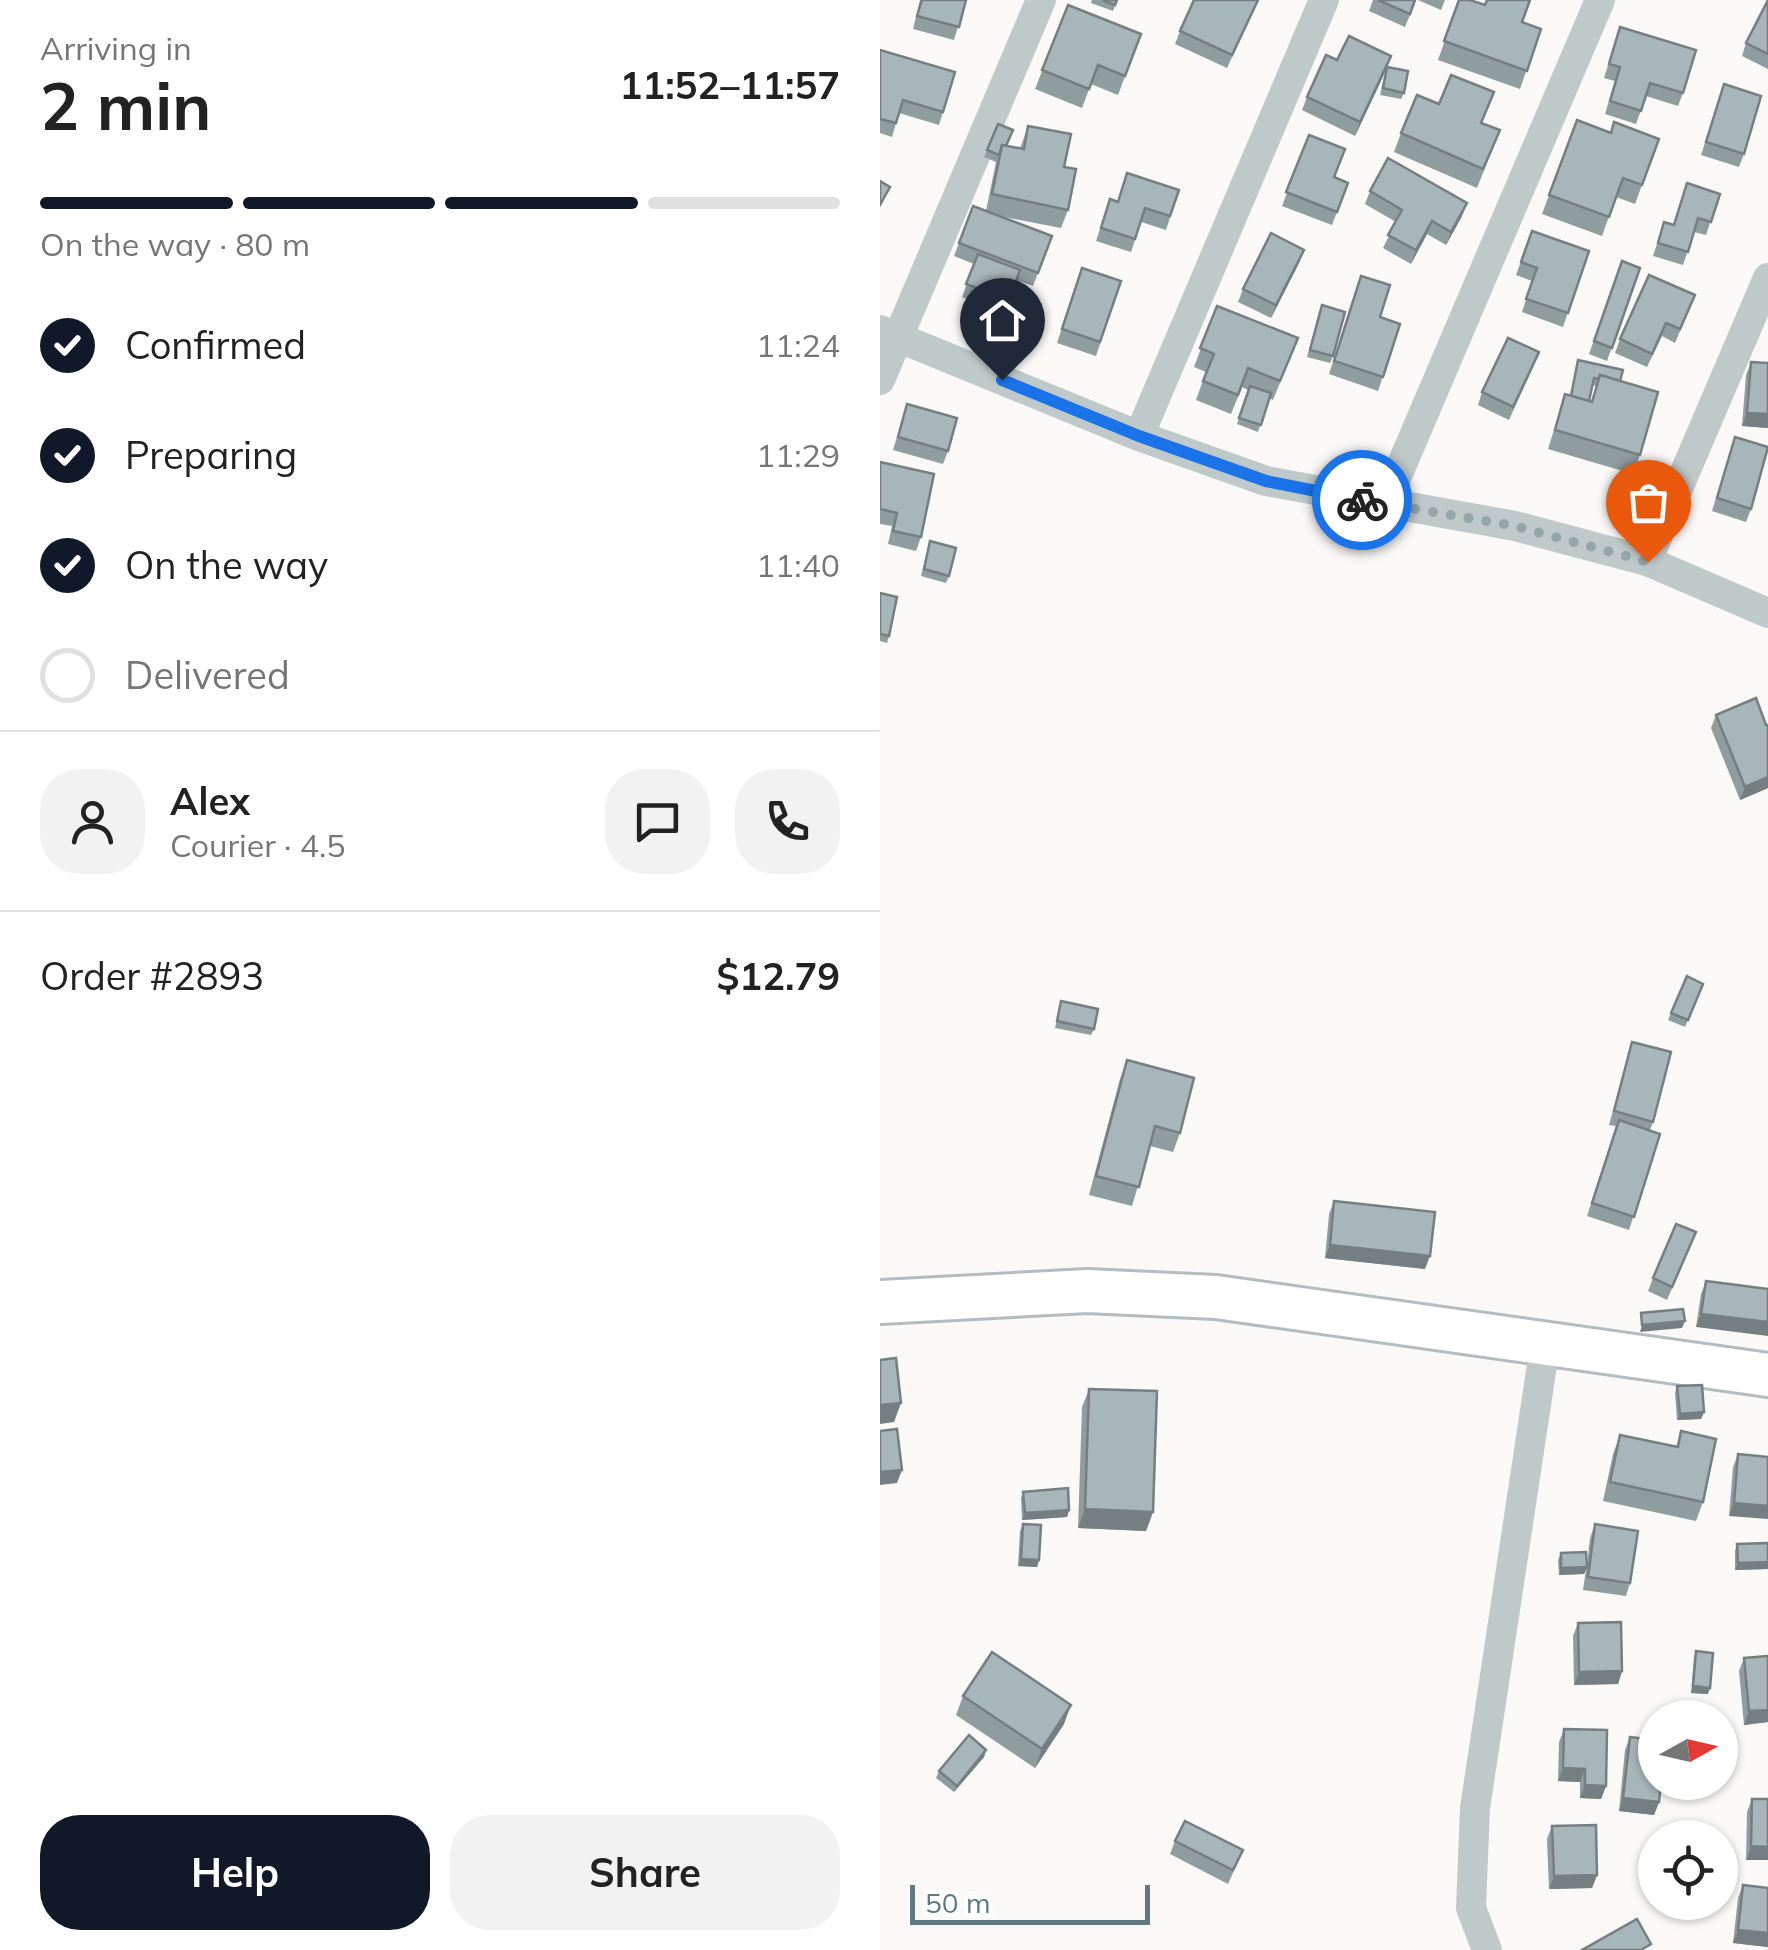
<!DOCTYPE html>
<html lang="en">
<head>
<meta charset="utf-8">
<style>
  :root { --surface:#fff; --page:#f2f2f2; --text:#222; --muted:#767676; --line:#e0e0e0; --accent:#111827 }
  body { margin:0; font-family:Mulish,sans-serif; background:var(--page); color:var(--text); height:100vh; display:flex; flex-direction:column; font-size:38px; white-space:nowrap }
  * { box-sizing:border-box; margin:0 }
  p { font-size:32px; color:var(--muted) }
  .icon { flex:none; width:55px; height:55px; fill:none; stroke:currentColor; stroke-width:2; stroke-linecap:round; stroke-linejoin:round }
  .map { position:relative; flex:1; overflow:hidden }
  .sheet { display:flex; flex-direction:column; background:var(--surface); width:880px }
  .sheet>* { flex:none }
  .needle { width:65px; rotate:82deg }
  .buttons { position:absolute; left:758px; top:1700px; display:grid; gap:20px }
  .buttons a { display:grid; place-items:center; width:100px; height:100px; border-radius:50%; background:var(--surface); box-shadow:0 2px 8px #0004; font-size:50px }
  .scale { position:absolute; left:30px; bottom:25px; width:240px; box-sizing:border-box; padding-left:10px; border:5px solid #5e797f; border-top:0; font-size:28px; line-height:35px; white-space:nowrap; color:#5e797f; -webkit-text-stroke:8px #fff; paint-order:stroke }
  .pin { position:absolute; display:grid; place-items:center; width:85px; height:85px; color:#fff; margin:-102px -42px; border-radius:50% 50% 50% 0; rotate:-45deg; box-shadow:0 0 10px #0007 }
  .pin .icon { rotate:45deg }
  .courier { position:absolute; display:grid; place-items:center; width:100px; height:100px; margin:-50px; border:8px solid #1a73e8; border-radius:50%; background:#fff; color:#222; box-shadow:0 2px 12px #0007 }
  .headline em { font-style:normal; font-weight:700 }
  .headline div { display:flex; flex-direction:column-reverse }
  .headline { display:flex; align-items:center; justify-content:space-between; height:170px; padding:0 40px }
  h1 { font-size:65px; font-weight:700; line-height:75px }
  .bar { display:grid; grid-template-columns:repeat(4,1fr); gap:15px 10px; align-content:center; height:120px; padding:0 40px }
  .bar i { height:12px; border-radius:8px; background:var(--line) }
  .bar .on { background:var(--accent) }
  .bar p { grid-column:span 4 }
  .line { display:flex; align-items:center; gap:25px; padding:0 40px; border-top:2px solid var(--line) }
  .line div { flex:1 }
  .round { display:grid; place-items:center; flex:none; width:105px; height:105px; border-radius:40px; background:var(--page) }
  ol { padding:0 40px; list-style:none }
  li { display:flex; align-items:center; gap:30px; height:110px }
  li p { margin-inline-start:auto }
  li .icon { padding:10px; border-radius:50%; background:var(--accent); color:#fff; stroke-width:4 }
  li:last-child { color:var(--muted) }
  li i { width:55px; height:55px; border:5px solid var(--line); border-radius:50% }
  .primary-button { display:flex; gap:20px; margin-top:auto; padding:20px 40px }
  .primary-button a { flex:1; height:115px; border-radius:40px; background:var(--accent); color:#fff; font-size:40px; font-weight:700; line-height:115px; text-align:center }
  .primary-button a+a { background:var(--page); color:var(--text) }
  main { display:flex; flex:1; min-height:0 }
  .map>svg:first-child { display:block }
</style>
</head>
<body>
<main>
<section class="sheet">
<div class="headline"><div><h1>2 min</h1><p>Arriving in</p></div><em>11:52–11:57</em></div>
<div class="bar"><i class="on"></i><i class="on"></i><i class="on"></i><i></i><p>On the way · 80 m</p></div>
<ol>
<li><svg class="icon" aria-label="check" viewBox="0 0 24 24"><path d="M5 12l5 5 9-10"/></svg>Confirmed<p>11:24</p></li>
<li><svg class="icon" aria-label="check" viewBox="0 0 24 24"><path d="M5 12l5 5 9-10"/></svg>Preparing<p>11:29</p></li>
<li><svg class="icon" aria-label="check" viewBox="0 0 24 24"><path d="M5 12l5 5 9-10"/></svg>On the way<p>11:40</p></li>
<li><i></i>Delivered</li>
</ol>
<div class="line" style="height:180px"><a class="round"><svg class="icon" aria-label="person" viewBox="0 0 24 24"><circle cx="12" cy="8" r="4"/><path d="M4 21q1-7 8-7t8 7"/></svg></a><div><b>Alex</b><p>Courier · 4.5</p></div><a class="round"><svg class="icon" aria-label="chat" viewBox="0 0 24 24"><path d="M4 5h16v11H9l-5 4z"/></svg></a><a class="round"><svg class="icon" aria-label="phone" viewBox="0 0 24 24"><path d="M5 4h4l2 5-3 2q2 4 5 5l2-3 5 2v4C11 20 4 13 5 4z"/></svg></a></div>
<div class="line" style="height:130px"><div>Order #2893</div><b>$12.79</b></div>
<div class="primary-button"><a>Help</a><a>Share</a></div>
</section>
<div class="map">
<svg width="888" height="1950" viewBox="0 0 888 1950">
  <rect width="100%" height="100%" fill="#faf9f8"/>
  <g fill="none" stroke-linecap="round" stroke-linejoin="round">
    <g stroke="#b3bdbf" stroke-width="48">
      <path id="secondary" d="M0 1302 207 1291 336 1297 888 1375"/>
    </g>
    <g stroke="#c0c9ca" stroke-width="30">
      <path d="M0 330 259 436 386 481 635 526 767 561 888 613"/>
      <path d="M0 380 161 0"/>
      <path d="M259 436 444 0"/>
      <path d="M505 504 720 0"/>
      <path d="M767 561 888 278"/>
      <path d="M607 1950 591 1908 595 1808 665 1345"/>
    </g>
    <use href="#secondary" stroke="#fff" stroke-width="42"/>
  </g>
  <g fill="#909d9e" fill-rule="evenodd">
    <path d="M40 0H86L74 40 33 29Z"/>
    <path d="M212 0H237L233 11 211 3Z"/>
    <path d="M493 0H536L525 27 489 11Z"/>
    <path d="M538 0H565L561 10Z"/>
    <path d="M579 0 661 29 640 89 558 60Z"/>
    <path d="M888 0V69L862 56 866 43Z"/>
    <path d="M188 5 261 34 238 95 211 84 202 108 155 89Z"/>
    <path d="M374 10 347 68 295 44 300 31Z"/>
    <path d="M740 27 803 93 798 106 766 96 756 124 725 114 735 81 724 78Z"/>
    <path d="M0 50 63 112 59 125 19 113 12 137 0 133Z"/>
    <path d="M511 56 507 67 524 93 521 99 500 95 506 70 475 136 422 110 427 97 457 60Z"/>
    <path d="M844 84 864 154 859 167 821 155Z"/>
    <path d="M697 120 730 133 779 139 755 204 736 197 722 236 662 214Z"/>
    <path d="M602 123 620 130 597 188 514 152 521 133Z"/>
    <path d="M118 124 127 146 140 149 148 126 184 167 188 210 181 228 119 216 172 236 153 286 136 280 124 314 82 297 94 264 74 256 93 206 106 211 116 162 104 157Z"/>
    <path d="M429 135 455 178 468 183 452 225 402 206Z"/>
    <path d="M299 190 286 230 261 222 251 252 216 241 230 199 238 201Z"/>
    <path d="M490 191 582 216 566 245 547 234 531 264 503 248 516 222 485 204Z"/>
    <path d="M840 194 826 235 814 232 803 265 773 256 784 222 793 225Z"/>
    <path d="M652 231 709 251 683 327 642 312 652 281 636 275Z"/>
    <path d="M424 250 419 263 391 318 358 302 363 289Z"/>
    <path d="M742 261 760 268 727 361 709 354Z"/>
    <path d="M202 268 241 281 216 356 177 343Z"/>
    <path d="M481 276 500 317 520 324 498 391 449 374Z"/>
    <path d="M815 295 795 343 782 336 767 367 735 353 740 339Z"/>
    <path d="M337 306 418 338 393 400 389 398 378 432 357 424 368 390 362 387 351 414 316 400 326 372 314 367Z"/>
    <path d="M439 312 453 356 450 363 427 357Z"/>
    <path d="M698 360 740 381 760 455 753 474 668 449 685 394 690 396ZM712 385 716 386 711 402 709 401Z"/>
    <path d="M871 362 888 363V428L862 426 866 375Z"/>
    <path d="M654 365 629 420 598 405 602 392Z"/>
    <path d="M27 404 68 451 63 464 13 450Z"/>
    <path d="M855 437 871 509 866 522 832 511Z"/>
    <path d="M0 462 41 537 36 551 8 544 12 526 0 524Z"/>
    <path d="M50 541 69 576 66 583 41 576Z"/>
    <path d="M0 593 9 636 7 643 0 641Z"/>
    <path d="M836 715 888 725V788L860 800 831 728Z"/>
    <path d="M807 976 823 984 805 1027 788 1020Z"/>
    <path d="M181 1001 214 1029 211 1035 175 1028Z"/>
    <path d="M752 1042 773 1122 770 1130 780 1134 749 1230 707 1216 736 1126 729 1125Z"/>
    <path d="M247 1060 300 1133 293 1152 270 1146 252 1206 209 1195 240 1079Z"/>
    <path d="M454 1201 545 1269 445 1258 449 1214Z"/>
    <path d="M816 1232 787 1300 768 1291 773 1278Z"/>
    <path d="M826 1281 888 1289 816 1327 821 1294Z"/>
    <path d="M797 1386 824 1412 821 1419 797 1420 795 1393Z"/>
    <path d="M209 1389 273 1512 266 1531 198 1528 202 1407Z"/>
    <path d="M801 1431 823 1502 816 1521 723 1501 733 1454 740 1435 796 1447Z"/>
    <path d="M858 1454 888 1457 849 1516 853 1467Z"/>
    <path d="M143 1492 189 1510 187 1517 142 1520 141 1498Z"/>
    <path d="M143 1524 159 1560 157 1567 138 1566 140 1531Z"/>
    <path d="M715 1524 750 1583 746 1596 703 1590 706 1569 704 1574 679 1575 678 1560 681 1553 707 1565 710 1538Z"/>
    <path d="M888 1543V1569L855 1570V1551L857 1544Z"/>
    <path d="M698 1623 742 1671 738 1684 694 1685 693 1636Z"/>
    <path d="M816 1651 828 1694 811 1693 814 1658Z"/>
    <path d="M888 1656V1722L864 1725 859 1671 864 1658Z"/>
    <path d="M83 1696 184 1724 155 1768 76 1715Z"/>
    <path d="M684 1729 726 1786 721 1799 700 1798V1782L678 1781 679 1742Z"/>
    <path d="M750 1737 779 1802 774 1815 739 1811 745 1750Z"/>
    <path d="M106 1750 104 1757 74 1792 56 1778 59 1771Z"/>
    <path d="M872 1799H888L866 1860 867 1812Z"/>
    <path d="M672 1826 717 1875 712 1888 669 1889 667 1839Z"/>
    <path d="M295 1841 363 1850 348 1884 290 1854Z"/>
    <path d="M863 1885 888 1888V1947L853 1943 858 1898Z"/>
  </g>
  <g fill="#757f81">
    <path d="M511 56 506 70 475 136 480 122Z"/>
    <path d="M587 203 582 216 566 245 571 232Z"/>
    <path d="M552 221 547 234 531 264 536 250Z"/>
    <path d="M424 250 419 263 391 318 396 305Z"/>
    <path d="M867 413 888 414V428L862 426Z"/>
    <path d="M888 777V788L860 800 865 787Z"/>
    <path d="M450 1245 550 1256 545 1269 445 1258Z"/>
    <path d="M821 1314 888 1322V1336L816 1327Z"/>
    <path d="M805 1321 802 1328 760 1332 762 1325Z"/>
    <path d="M21 1403 14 1422 0 1424V1405Z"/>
    <path d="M824 1412 821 1419 797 1420 800 1414Z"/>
    <path d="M22 1470 17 1483 0 1485V1472Z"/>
    <path d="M854 1503 888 1506V1519L849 1516Z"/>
    <path d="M205 1509 273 1512 266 1531 198 1528Z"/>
    <path d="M189 1510 187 1517 142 1520 145 1513Z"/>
    <path d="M141 1559 159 1560 157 1567 138 1566Z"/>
    <path d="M888 1562V1569L855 1570 858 1563Z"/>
    <path d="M707 1567 704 1574 679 1575 681 1568Z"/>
    <path d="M742 1671 738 1684 694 1685 699 1672Z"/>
    <path d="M813 1686 830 1688 828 1694 811 1693Z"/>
    <path d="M191 1705 184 1724 155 1768 162 1749Z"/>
    <path d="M888 1710V1722L864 1725 869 1711Z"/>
    <path d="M106 1750 104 1757 74 1792 77 1786Z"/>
    <path d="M683 1768 705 1769 700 1782 678 1781Z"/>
    <path d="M705 1785 726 1786 721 1799 700 1798Z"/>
    <path d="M743 1798 779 1802 774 1815 739 1811Z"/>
    <path d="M871 1846 888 1847V1860H866Z"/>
    <path d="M717 1875 712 1888 669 1889 674 1876Z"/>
    <path d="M858 1930 888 1933V1947L853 1943Z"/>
  </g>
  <g fill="#a7b6b8" stroke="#757f81" stroke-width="2.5">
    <path d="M42 0H86L79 27 37 16Z"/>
    <path d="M223 0H237L235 5Z"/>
    <path d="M314 0H378L352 55 300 31Z"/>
    <path d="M498 0H535L530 14Z"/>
    <path d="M579 0H590L605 5 607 0H650L642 22 661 29 647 71 564 41Z"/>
    <path d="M888 0V54L866 43Z"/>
    <path d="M188 5 261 34 245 76 218 65 209 89 162 70Z"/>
    <path d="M740 27 816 50 803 93 770 83 761 111 730 101 740 67 729 64Z"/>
    <path d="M469 36 511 56 480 122 427 97 446 55 457 60Z"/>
    <path d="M0 50 75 72 63 112 23 100 16 123 0 119Z"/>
    <path d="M507 67 528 71 524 93 503 88Z"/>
    <path d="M571 75 614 92 601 123 620 130 603 169 521 133 537 95 559 104Z"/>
    <path d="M844 84 881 96 864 154 826 142Z"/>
    <path d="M697 120 731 133 734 122 779 139 762 185 743 178 729 217 669 195Z"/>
    <path d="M118 124 133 130 126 146 122 145 119 155 107 150Z"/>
    <path d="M148 126 191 134 184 167 196 169 188 210 112 194 122 145 144 149Z"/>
    <path d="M429 135 465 149 454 177 468 183 457 212 406 192Z"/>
    <path d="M508 158 587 203 571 232 552 221 536 250 508 235 522 210 490 191Z"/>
    <path d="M247 173 299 190 290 216 265 208 255 239 221 228 230 199 238 202Z"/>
    <path d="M0 181 10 187 0 205Z"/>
    <path d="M807 183 840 194 831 222 818 218 808 252 778 243 784 222 794 225Z"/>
    <path d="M93 206 172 236 158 273 79 243Z"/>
    <path d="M652 231 709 251 688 313 646 299 657 268 641 262Z"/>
    <path d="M391 233 424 250 396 305 363 289Z"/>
    <path d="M98 254 140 270 129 300 86 284Z"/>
    <path d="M742 261 760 268 732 348 714 341Z"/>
    <path d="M202 268 241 281 220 342 182 329Z"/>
    <path d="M769 275 815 295 800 329 786 323 772 354 740 339Z"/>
    <path d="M481 276 510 285 500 317 520 324 503 377 454 361Z"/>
    <path d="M442 305 465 312 453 356 430 350Z"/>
    <path d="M337 306 418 338 400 381 368 368 358 395 323 381 334 354 320 348Z"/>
    <path d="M628 338 659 352 633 407 602 392Z"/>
    <path d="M698 360 743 370 740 381 720 375 718 379 714 378 709 401 691 396Z"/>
    <path d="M871 362 888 363V414L867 413Z"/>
    <path d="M720 375 778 392 760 455 675 430 685 394 712 402Z"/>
    <path d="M370 386 391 393 381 425 359 418Z"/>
    <path d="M27 404 77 418 68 451 18 437Z"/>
    <path d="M855 437 888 447 871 509 837 498Z"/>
    <path d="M0 462 54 474 41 537 13 531 17 513 0 509Z"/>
    <path d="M50 541 76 548 69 576 44 569Z"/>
    <path d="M0 593 17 597 9 636 0 634Z"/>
    <path d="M876 698 886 725H888V777L865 787 836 715Z"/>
    <path d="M807 976 823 984 808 1020 791 1013Z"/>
    <path d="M181 1001 218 1009 214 1029 177 1021Z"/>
    <path d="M752 1042 791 1052 773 1122 734 1111Z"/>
    <path d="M247 1060 314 1078 300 1133 275 1126 259 1187 216 1176Z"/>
    <path d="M739 1120 780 1134 754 1217 712 1203Z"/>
    <path d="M454 1201 555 1212 550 1256 450 1245Z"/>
    <path d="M796 1224 816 1232 792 1287 773 1278Z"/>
    <path d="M826 1281 888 1289V1322L821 1314Z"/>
    <path d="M803 1309 805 1321 762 1325 761 1313Z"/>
    <path d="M16 1358 21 1403 0 1405V1360Z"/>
    <path d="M822 1385 824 1412 800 1414 797 1386Z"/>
    <path d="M209 1389 277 1391 273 1512 205 1509Z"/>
    <path d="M17 1429 22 1470 0 1472V1431Z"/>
    <path d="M801 1431 836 1439 823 1502 730 1482 740 1435 798 1447Z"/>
    <path d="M858 1454 888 1457V1506L854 1503Z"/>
    <path d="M188 1488 189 1510 145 1513 143 1492Z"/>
    <path d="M143 1524 161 1525 159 1560 141 1559Z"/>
    <path d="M715 1524 758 1531 750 1583 708 1577Z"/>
    <path d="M888 1543V1562L858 1563 857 1544Z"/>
    <path d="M706 1552 707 1567 681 1568V1553Z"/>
    <path d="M741 1622 742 1671 699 1672 698 1623Z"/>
    <path d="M816 1651 833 1653 830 1688 813 1686Z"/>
    <path d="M112 1652 191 1705 162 1749 83 1696Z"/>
    <path d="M888 1656V1710L869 1711 864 1658Z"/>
    <path d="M684 1729 727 1730 726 1786 705 1785V1769L683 1768Z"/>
    <path d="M89 1735 106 1750 77 1786 59 1771Z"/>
    <path d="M750 1737 775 1740V1782H781L779 1802 743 1798Z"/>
    <path d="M872 1799H888V1847L871 1846Z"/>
    <path d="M305 1821 363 1850 353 1870 295 1841Z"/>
    <path d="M716 1825 717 1875 674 1876 672 1826Z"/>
    <path d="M863 1885 888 1888V1933L858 1930Z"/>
    <path d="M757 1919 771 1944 761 1950H702Z"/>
  </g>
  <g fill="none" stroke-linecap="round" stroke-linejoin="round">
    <path stroke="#95a6a9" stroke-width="10" stroke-dasharray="0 18" d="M482 500 635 526 768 562"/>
    <path stroke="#1a73e8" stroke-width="12" d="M122 380 259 436 386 481 482 500"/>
  </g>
</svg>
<div class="buttons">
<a><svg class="needle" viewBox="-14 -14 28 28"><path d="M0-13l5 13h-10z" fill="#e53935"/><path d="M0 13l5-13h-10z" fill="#767676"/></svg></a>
<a><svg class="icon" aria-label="locate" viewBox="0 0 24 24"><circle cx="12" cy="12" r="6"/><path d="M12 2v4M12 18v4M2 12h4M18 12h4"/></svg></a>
</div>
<div class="scale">50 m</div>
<div class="pin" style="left:768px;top:562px;background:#ea580c"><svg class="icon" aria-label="bag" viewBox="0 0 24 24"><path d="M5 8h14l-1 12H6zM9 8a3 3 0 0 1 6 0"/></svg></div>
<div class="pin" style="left:122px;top:380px;background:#1f2937"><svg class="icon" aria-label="home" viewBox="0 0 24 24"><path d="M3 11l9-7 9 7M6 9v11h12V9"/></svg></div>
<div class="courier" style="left:482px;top:500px"><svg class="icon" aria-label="bike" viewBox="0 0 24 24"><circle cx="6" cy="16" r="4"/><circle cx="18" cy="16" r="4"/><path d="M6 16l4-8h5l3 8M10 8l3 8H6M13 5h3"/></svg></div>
</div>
</main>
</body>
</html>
